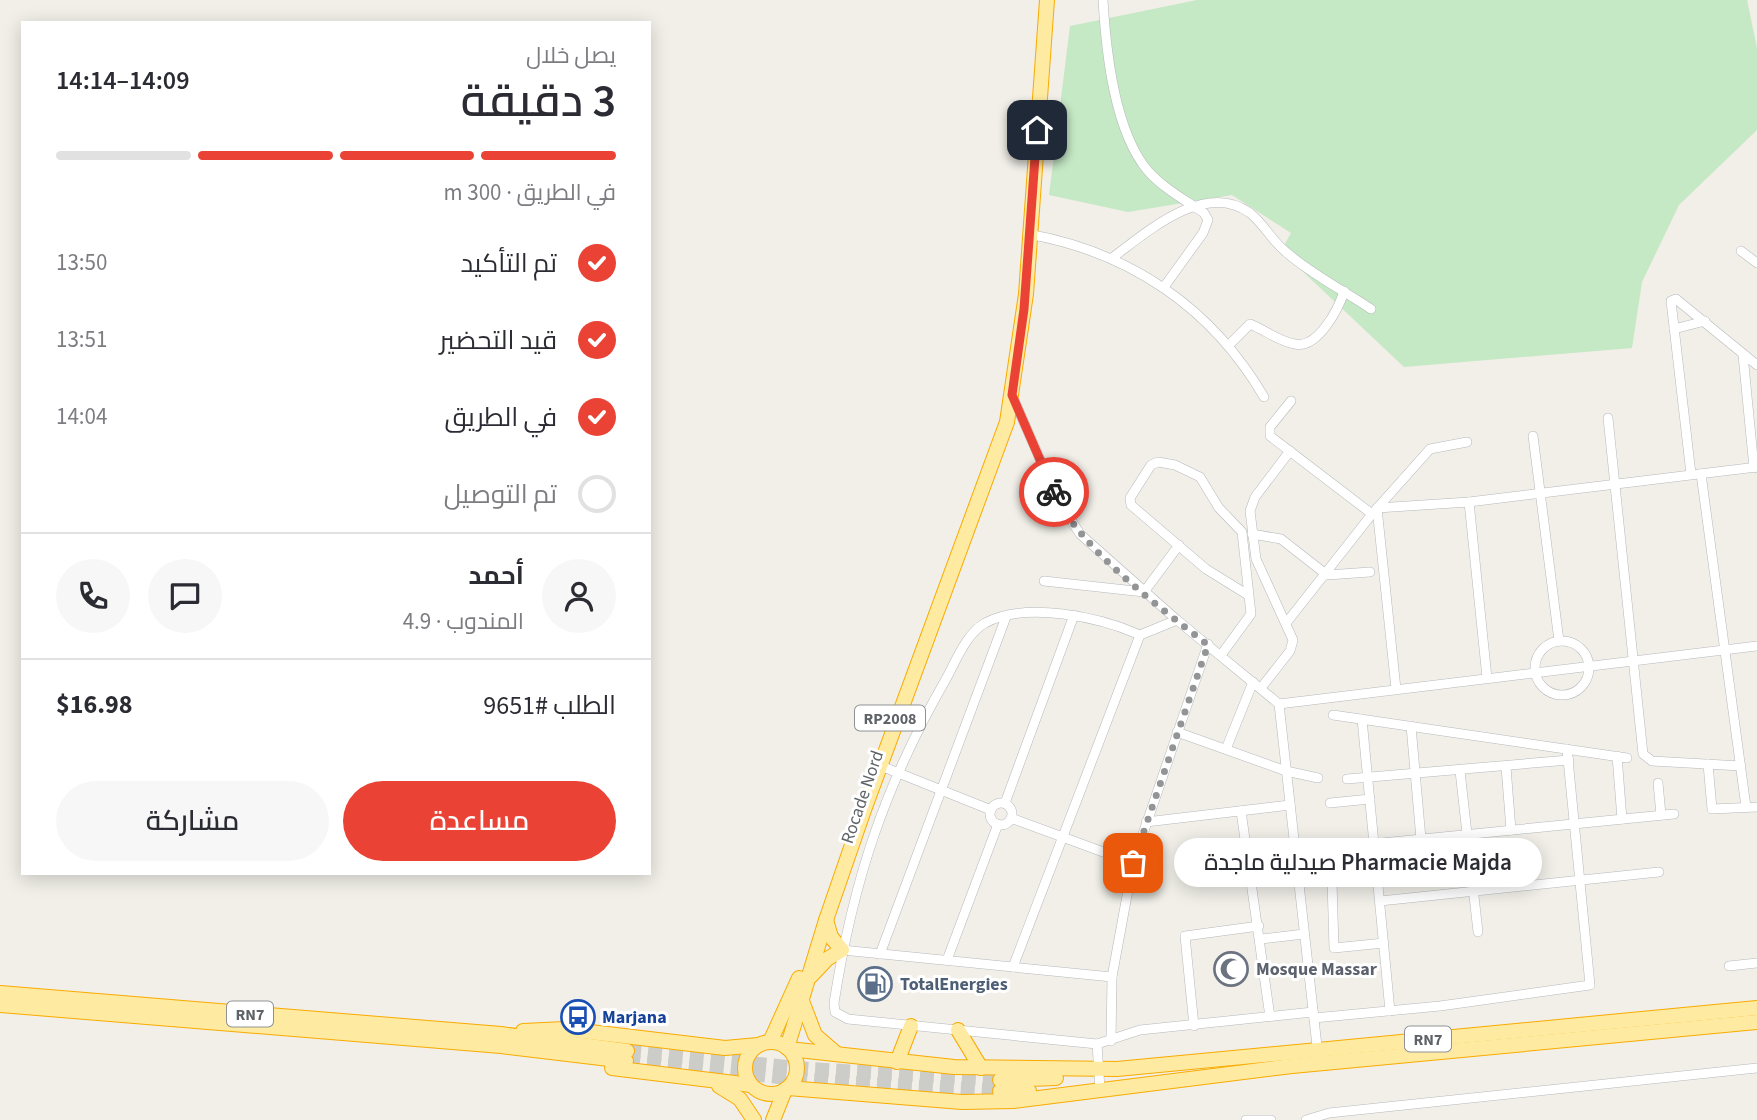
<!DOCTYPE html>
<html lang="ar">
<head>
<meta charset="utf-8">
<style>
  :root { --surface:#fff; --page:#f7f7f7; --text:#2b2b33; --muted:#7c7c81; --line:#e1e1e2; --accent:#ea4335 }
  body { margin:0; font-family:"Source Sans 3",Cairo,sans-serif; background:var(--page); color:var(--text); direction:rtl; height:100vh; display:flex; flex-direction:column; font-size:26px; white-space:nowrap }
  * { box-sizing:border-box; margin:0 }
  p { font-size:23px; color:var(--muted) }
  .icon { flex:none; width:38px; height:38px; fill:none; stroke:currentColor; stroke-width:2; stroke-linecap:round; stroke-linejoin:round }
  .map { position:relative; flex:1; overflow:hidden; direction:ltr }
  .details { position:absolute; left:21px; top:21px; width:630px; height:854px; display:flex; flex-direction:column; background:var(--surface); border-radius:0px; box-shadow:0 4px 18px #0003; direction:rtl }
  .details>* { flex:none }
  .pin { position:absolute; display:grid; place-items:center; width:60px; height:60px; color:#fff; margin:-30px; border-radius:14px; box-shadow:0 4px 10px #0006 }
  .courier { position:absolute; display:grid; place-items:center; width:70px; height:70px; margin:-35px; border:5px solid #ea4335; border-radius:50%; background:#fff; color:#222; box-shadow:0 2px 9px #0007 }
  .bubble { position:absolute; height:49px; border-radius:24px; background:var(--surface); box-shadow:0 4px 18px #0003; font-size:23px; font-weight:600; line-height:49px; text-align:center; direction:rtl }
  .overview em { font-style:normal; font-weight:600 }
  .overview div { display:flex; flex-direction:column-reverse }
  .overview { display:flex; align-items:center; justify-content:space-between; height:119px; padding:0 35px }
  h1 { font-size:46px; font-weight:600; line-height:52px }
  .bar { display:grid; grid-template-columns:repeat(4,1fr); gap:10px 7px; align-content:center; height:84px; padding:0 35px }
  .bar i { height:9px; border-radius:5px; background:var(--line) }
  .bar .on { background:var(--accent) }
  .bar p { grid-column:span 4 }
  .line { display:flex; align-items:center; gap:18px; padding:0 35px; border-top:2px solid var(--line) }
  .line div { flex:1 }
  .round { display:grid; place-items:center; flex:none; width:74px; height:74px; border-radius:37px; background:var(--page) }
  ol { padding:0 35px; list-style:none }
  li { display:flex; align-items:center; gap:21px; height:77px }
  li p { margin-inline-start:auto }
  li .icon { padding:7px; border-radius:50%; background:var(--accent); color:#fff; stroke-width:4 }
  li:last-child { color:var(--muted) }
  li i { width:38px; height:38px; border:4px solid var(--line); border-radius:50% }
  .primary-button { display:flex; gap:14px; margin-top:auto; padding:14px 35px }
  .primary-button a { flex:1; height:80px; border-radius:42px; background:var(--accent); color:#fff; font-size:28px; font-weight:600; line-height:80px; text-align:center }
  .primary-button a+a { background:var(--page); color:var(--text) }
  .map>svg:first-child { display:block }
</style>
</head>
<body>
<div class="map">
<svg width="1757" height="1120" viewBox="0 0 1757 1120">
  <rect width="100%" height="100%" fill="#f1efe8"/>
  <path fill="#c5e8c5" d="M1197 0H1747L1757 48V130L1679 205 1642 282 1632 348 1404 367 1281 251 1291 233 1232 195 1128 212 1049 195 1070 26Z"/>
  <g fill="none" stroke-linecap="round" stroke-linejoin="round">
    <g stroke="#ccccc8" stroke-width="14" stroke-dasharray="14 7" stroke-linecap="butt">
      <path d="M627 1051 809 1069 1000 1080"/>
      <path d="M626 1061 807 1080 1000 1091"/>
    </g>
    <g stroke="#b5b8bc" stroke-width="10">
      <g id="minor">
        <path d="M1103 0C1106 51 1114 131 1148 171 1163 188 1185 200 1204 213L1208 220 1203 233 1164 287"/>
        <path d="M1028 234C1130 252 1212 308 1264 397"/>
        <path d="M1741 251 1757 263"/>
        <path d="M1112 258C1147 232 1205 180 1250 213 1264 224 1272 241 1286 252 1311 274 1343 290 1371 309"/>
        <path d="M1674 329 1705 321"/>
        <path d="M1229 345 1250 324C1265 330 1280 342 1295 344 1318 349 1339 308 1344 291"/>
        <path d="M1743 355 1754 468"/>
        <path d="M1012 395 1057 498 1080 534 1177 620 1279 704 1318 1055"/>
        <path d="M1291 401 1270 427V436L1372 514"/>
        <path d="M1608 418 1643 754 1652 761 1741 766"/>
        <path d="M1533 436 1559 641"/>
        <path d="M1691 474 1671 301 1676 299 1757 365"/>
        <path d="M1701 474 1746 807"/>
        <path d="M1469 502 1487 678"/>
        <path d="M1252 534 1281 539 1327 575 1370 572"/>
        <path d="M1044 581 1144 592 1179 545"/>
        <path d="M1287 622 1372 514 1430 449 1467 442"/>
        <path d="M1140 635C1100 617 1026 601 985 623 966 634 956 661 946 679 884 787 853 881 834 1003L835 1012 848 1019 1097 1044 1140 1030 1313 1012"/>
        <circle cx="1562" cy="668" r="27"/>
        <path d="M1221 655 1251 614 1242 532 1219 508 1200 477 1175 465 1158 462 1151 465 1130 498 1131 505 1206 569 1248 595"/>
        <path d="M1261 688 1290 651 1293 640 1256 559 1250 511 1255 497 1290 451"/>
        <path d="M1396 689 1377 508 1469 502 1757 467"/>
        <path d="M1279 704 1757 646"/>
        <path d="M1333 715 1627 758"/>
        <path d="M1362 719 1390 1011"/>
        <path d="M1411 726 1421 839"/>
        <path d="M1177 732 1286 771 1318 778"/>
        <path d="M1226 749 1253 682"/>
        <path d="M1617 756 1622 819"/>
        <path d="M1708 764 1712 809 1757 807"/>
        <path d="M881 766 991 810"/>
        <path d="M1506 767 1511 830"/>
        <path d="M1460 771 1478 932"/>
        <path d="M1347 779 1569 760"/>
        <path d="M1658 783 1661 815"/>
        <path d="M1005 803 1074 615"/>
        <path d="M1330 803 1370 799"/>
        <circle cx="1001" cy="814" r="11"/>
        <path d="M1241 811 1270 1017"/>
        <path d="M1011 818 1133 863"/>
        <path d="M1146 822 1290 805"/>
        <path d="M1380 901 1659 872"/>
        <path d="M1261 939 1304 934"/>
        <path d="M1384 943 1334 948 1331 848 1674 814"/>
        <path d="M842 950 1112 977"/>
        <path d="M880 954 1006 617"/>
        <path d="M947 960 998 824"/>
        <path d="M1729 966 1757 963"/>
        <path d="M1013 967 1140 635 1177 620"/>
        <path d="M1314 1018 1440 1006 1590 985 1567 749"/>
        <path d="M1194 1026 1185 936 1259 926"/>
        <path d="M1111 1041 1112 977 1133 863 1208 644"/>
        <path d="M1097 1044 1100 1089"/>
        <path d="M1246 1120H1271"/>
        <path d="M1306 1120 1329 1113 1757 1068"/>
      </g>
    </g>
    <g stroke="#f9ab00" stroke-width="16">
      <g id="trunk">
        <path d="M811 976 827 959 842 950 831 937 826 920"/>
        <path d="M0 993 501 1034 627 1051"/>
        <path d="M802 1001 815 1035 837 1054"/>
        <path d="M0 1005 501 1046 626 1061"/>
        <path d="M958 1030 981 1068"/>
        <path d="M523 1031 565 1029 725 1048 758 1045"/>
        <path d="M770 1042 799 978"/>
        <circle cx="771" cy="1068" r="26"/>
        <path d="M787 1048 826 920 864 810 1007 422 1026 294 1047 0"/>
        <path d="M789 1049 954 1067 1117 1069 1757 1008"/>
        <path d="M897 1062 911 1026"/>
        <path d="M612 1068 751 1085"/>
        <path d="M1000 1080 1056 1078"/>
        <path d="M719 1086 740 1099 754 1120"/>
        <path d="M788 1088 962 1102 1014 1101 1292 1066 1757 1022"/>
        <path d="M1000 1091H1029"/>
        <path d="M773 1120 785 1090"/>
      </g>
    </g>
    <use href="#minor" stroke="#fff" stroke-width="9"/>
    <use href="#trunk" stroke="#feeaa1" stroke-width="14"/>
  </g>
  <g fill="none" stroke-linecap="round" stroke-linejoin="round">
    <path stroke="#929495" stroke-width="7" stroke-dasharray="0 12.6" d="M1054 492C1080 549 1158 606 1208 645L1133 863"/>
    <path stroke="#ea4335" stroke-width="9" d="M1037 130 1024 309 1012 395 1054 492"/>
  </g>
  <defs>
    <g id="mosque-ring" transform="scale(1.75)"><circle r="9.5" fill="#fff" stroke="#6b7280" stroke-width="1.5"/><path d="M3.5-4.9A6 6 0 1 0 3.5 4.9A5 5 0 1 1 3.5-4.9Z" fill="#6b7280"/></g>
    <g id="fuel-ring" transform="scale(1.75)"><circle r="9.5" fill="#fff" stroke="#5c6f8a" stroke-width="1.5"/><path d="M-5.5-6h7V0h2V4h1.3V-2.5L3-4.5l.8-.8L6-3V5H2.5V1h-1V6h-7ZM-4.2-4.7v3.2H.2V-4.7Z" fill="#5c6f8a"/></g>
    <g id="bus-ring" transform="scale(1.75)"><circle r="9.5" fill="#fff" stroke="#1a4fb4" stroke-width="1.5"/><path d="M-5-6H5V4H4V6H2V4H-2V6H-4V4H-5ZM-3.5-4V0h7V-4ZM-3.5 1.2v1.5H-2V1.2ZM2 1.2v1.5H3.5V1.2Z" fill="#1a4fb4"/></g>
  </defs>
  <g fill-rule="evenodd">
    <use href="#mosque-ring" x="1231" y="969"/>
    <use href="#fuel-ring" x="875" y="984"/>
    <use href="#bus-ring" x="578" y="1017"/>
  </g>
  <g text-anchor="middle" stroke-width="6" stroke-linejoin="round" paint-order="stroke">
    <g fill="#fff" stroke="#8f9295" stroke-width="2">
      <rect x="855" y="705.5" width="70" height="25" rx="5"/>
      <rect x="227" y="1001.5" width="46" height="25" rx="5"/>
      <rect x="1405" y="1026.5" width="46" height="25" rx="5"/>
    </g>
    <g font-size="16" font-weight="bold" fill="#5f6368">
      <text x="890" y="724">RP2008</text>
      <text x="250" y="1020">RN7</text>
      <text x="1428" y="1045">RN7</text>
    </g>
    <g font-size="18" fill="#5f6368" stroke="#fff">
      <text transform="translate(862 797) rotate(-71)" y="6">Rocade Nord</text>
    </g>
    <g font-size="18" font-weight="bold" fill="#5b616d" stroke="#fff" text-anchor="start">
      <text x="1256" y="975">Mosque Massar</text>
    </g>
    <g font-size="18" font-weight="bold" fill="#4e5e75" stroke="#fff" text-anchor="start">
      <text x="900" y="990">TotalEnergies</text>
    </g>
    <g font-size="18" font-weight="bold" fill="#164399" stroke="#fff" text-anchor="start">
      <text x="602" y="1023">Marjana</text>
    </g>
  </g>
</svg>
<div class="pin" style="left:1133px;top:863px;background:#ea580c"><svg class="icon" aria-label="bag" viewBox="0 0 24 24"><path d="M5 8h14l-1 12H6zM9 8a3 3 0 0 1 6 0"/></svg></div>
<div class="pin" style="left:1037px;top:130px;background:#1f2937"><svg class="icon" aria-label="home" viewBox="0 0 24 24"><path d="M3 11l9-7 9 7M6 9v11h12V9"/></svg></div>
<div class="courier" style="left:1054px;top:492px"><svg class="icon" aria-label="bike" viewBox="0 0 24 24"><circle cx="6" cy="16" r="4"/><circle cx="18" cy="16" r="4"/><path d="M6 16l4-8h5l3 8M10 8l3 8H6M13 5h3"/></svg></div>
<div class="bubble" style="left:1174px;top:838px;width:368px">Pharmacie Majda صيدلية ماجدة</div>
<section class="details">
<div class="overview"><div><h1>3 دقيقة</h1><p>يصل خلال</p></div><em>14:09–14:14</em></div>
<div class="bar"><i class="on"></i><i class="on"></i><i class="on"></i><i></i><p>في الطريق · 300 m</p></div>
<ol>
<li><svg class="icon" aria-label="check" viewBox="0 0 24 24"><path d="M5 12l5 5 9-10"/></svg>تم التأكيد<p>13:50</p></li>
<li><svg class="icon" aria-label="check" viewBox="0 0 24 24"><path d="M5 12l5 5 9-10"/></svg>قيد التحضير<p>13:51</p></li>
<li><svg class="icon" aria-label="check" viewBox="0 0 24 24"><path d="M5 12l5 5 9-10"/></svg>في الطريق<p>14:04</p></li>
<li><i></i>تم التوصيل</li>
</ol>
<div class="line" style="height:126px"><a class="round"><svg class="icon" aria-label="person" viewBox="0 0 24 24"><circle cx="12" cy="8" r="4"/><path d="M4 21q1-7 8-7t8 7"/></svg></a><div><b>أحمد</b><p>المندوب · 4.9</p></div><a class="round"><svg class="icon" aria-label="chat" viewBox="0 0 24 24"><path d="M4 5h16v11H9l-5 4z"/></svg></a><a class="round"><svg class="icon" aria-label="phone" viewBox="0 0 24 24"><path d="M5 4h4l2 5-3 2q2 4 5 5l2-3 5 2v4C11 20 4 13 5 4z"/></svg></a></div>
<div class="line" style="height:91px"><div>الطلب #9651</div><b>$16.98</b></div>
<div class="primary-button"><a>مساعدة</a><a>مشاركة</a></div>
</section>
</div>
</body>
</html>
